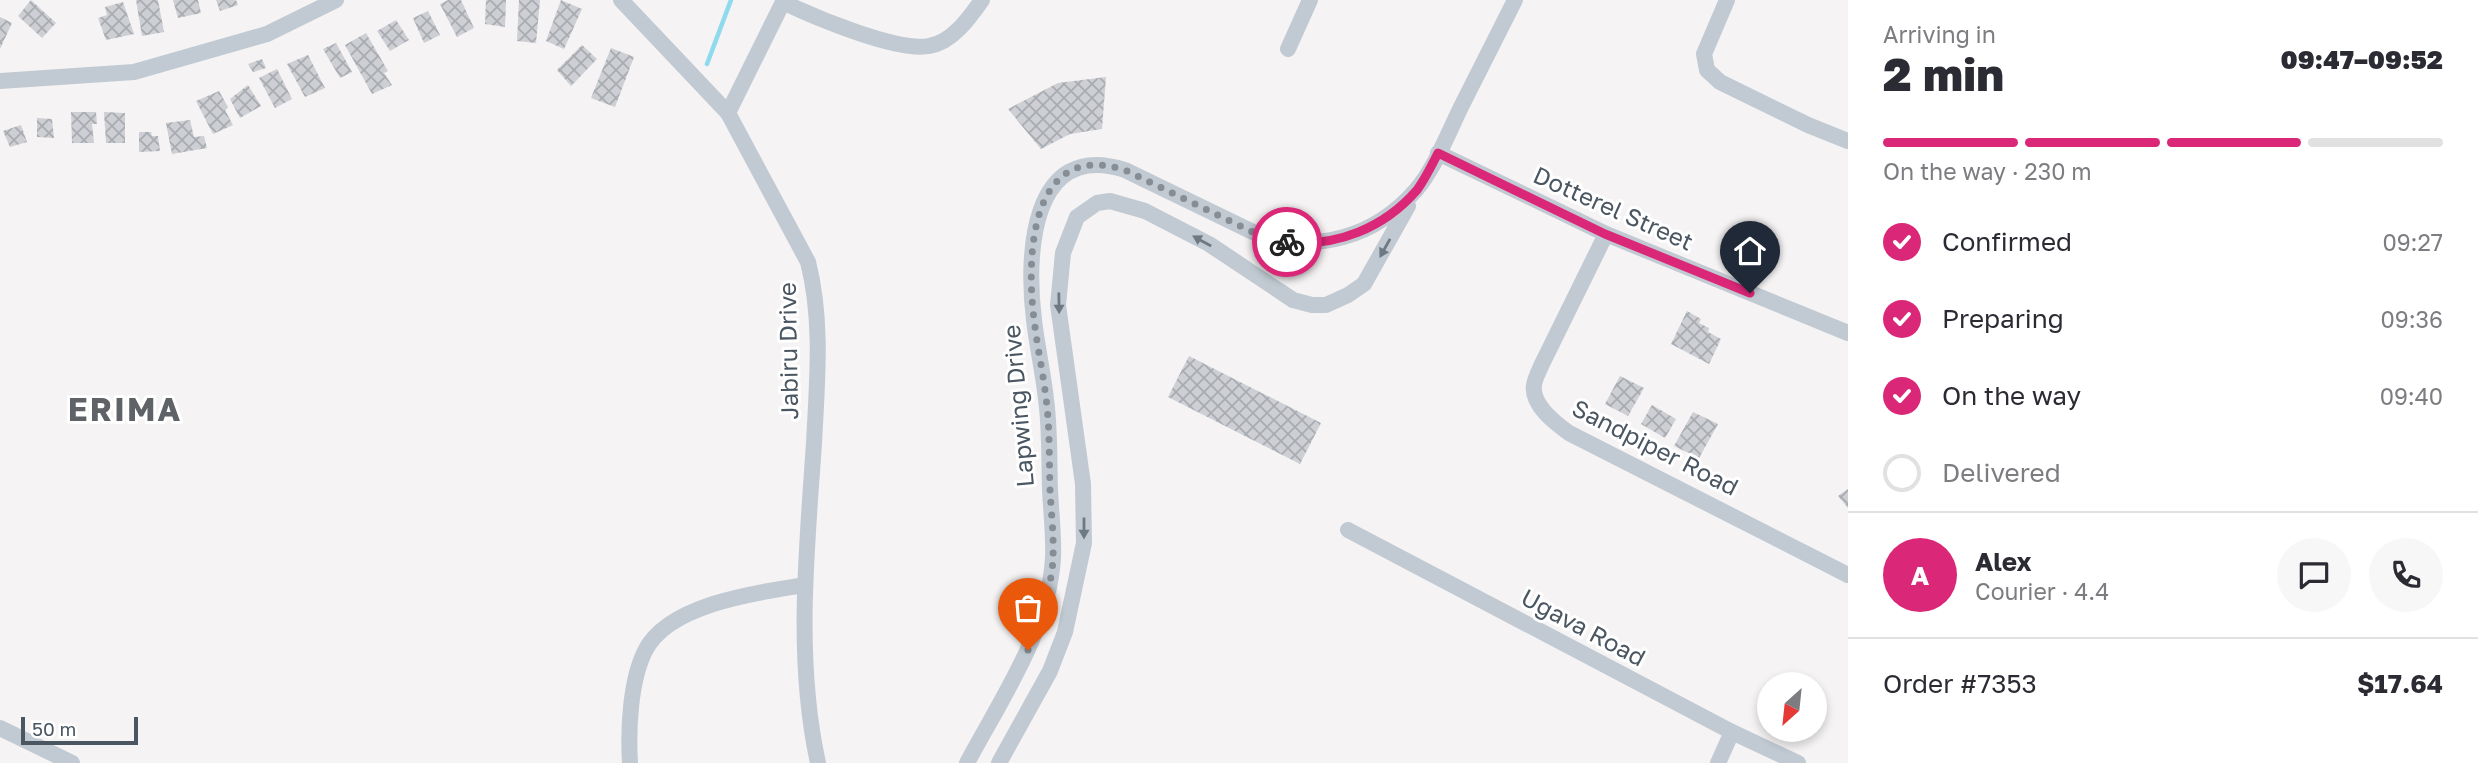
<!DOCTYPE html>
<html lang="en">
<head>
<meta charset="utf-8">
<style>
  :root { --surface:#fff; --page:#f7f7f7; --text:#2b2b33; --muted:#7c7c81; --line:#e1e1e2; --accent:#db2777 }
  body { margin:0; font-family:"Golos Text",sans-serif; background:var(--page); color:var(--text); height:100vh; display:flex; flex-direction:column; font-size:26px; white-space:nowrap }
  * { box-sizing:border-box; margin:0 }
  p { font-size:23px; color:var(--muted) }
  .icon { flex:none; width:38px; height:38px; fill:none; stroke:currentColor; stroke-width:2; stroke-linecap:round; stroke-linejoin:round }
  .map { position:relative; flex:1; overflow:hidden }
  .details { display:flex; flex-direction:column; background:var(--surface); width:630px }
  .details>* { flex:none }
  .needle { width:46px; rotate:207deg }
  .buttons { position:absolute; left:1757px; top:672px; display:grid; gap:14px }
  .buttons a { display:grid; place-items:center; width:70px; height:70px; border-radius:50%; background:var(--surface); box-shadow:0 4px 10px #0003; font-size:35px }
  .scale { position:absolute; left:21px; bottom:18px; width:117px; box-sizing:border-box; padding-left:7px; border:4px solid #4a5661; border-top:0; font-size:19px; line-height:24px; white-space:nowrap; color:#4a5661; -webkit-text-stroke:5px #fff; paint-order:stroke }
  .pin { position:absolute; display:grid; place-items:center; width:60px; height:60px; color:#fff; margin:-72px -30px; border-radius:50% 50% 50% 0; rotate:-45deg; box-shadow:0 0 7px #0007 }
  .pin .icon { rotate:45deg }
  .courier { position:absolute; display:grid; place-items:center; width:70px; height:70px; margin:-35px; border:5px solid #db2777; border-radius:50%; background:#fff; color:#222; box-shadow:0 2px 9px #0007 }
  .overview em { font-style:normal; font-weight:800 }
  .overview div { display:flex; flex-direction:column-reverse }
  .overview { display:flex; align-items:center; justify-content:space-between; height:119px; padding:0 35px }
  h1 { font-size:46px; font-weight:800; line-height:52px }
  .bar { display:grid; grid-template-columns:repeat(4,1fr); gap:10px 7px; align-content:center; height:84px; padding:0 35px }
  .bar i { height:9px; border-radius:5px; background:var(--line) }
  .bar .selected { background:var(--accent) }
  .bar p { grid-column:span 4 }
  .line { display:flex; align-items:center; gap:18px; padding:0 35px; border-top:2px solid var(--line) }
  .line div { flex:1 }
  .round { display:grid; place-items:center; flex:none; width:74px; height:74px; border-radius:37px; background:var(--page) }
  ol { padding:0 35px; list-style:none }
  li { display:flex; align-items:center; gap:21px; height:77px }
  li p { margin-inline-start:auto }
  li .icon { padding:7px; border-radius:50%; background:var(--accent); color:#fff; stroke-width:4 }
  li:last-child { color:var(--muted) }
  li i { width:38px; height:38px; border:4px solid var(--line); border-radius:50% }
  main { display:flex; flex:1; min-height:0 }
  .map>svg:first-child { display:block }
</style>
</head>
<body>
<main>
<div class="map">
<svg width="1848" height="763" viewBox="0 0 1848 763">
  <defs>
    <pattern id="building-cross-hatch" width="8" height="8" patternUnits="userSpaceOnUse" patternTransform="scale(1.75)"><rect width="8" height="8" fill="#cdcfd5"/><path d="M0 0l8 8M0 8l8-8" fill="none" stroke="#a8abb0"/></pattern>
  </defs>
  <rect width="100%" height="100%" fill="#f5f3f3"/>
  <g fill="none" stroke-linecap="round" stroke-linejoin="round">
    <path stroke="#90daee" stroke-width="4.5" d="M707 64 731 0"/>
  </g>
  <g fill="url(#building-cross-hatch)">
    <path d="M31 0 56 23 42 38 18 16Z"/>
    <path d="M136 0H158L164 32 142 36Z"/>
    <path d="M173 0H198L201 13 178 18Z"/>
    <path d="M216 0H236L238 5 220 11Z"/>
    <path d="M448 0H461L474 28 457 37 440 4Z"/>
    <path d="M486 0H506L505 27 485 24Z"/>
    <path d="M519 0H540L536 43 517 41Z"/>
    <path d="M561 0 582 9 564 49 546 41Z"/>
    <path d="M123 2 134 34 106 40 98 18 107 15 105 7Z"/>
    <path d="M428 11 440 35 424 43 413 18Z"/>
    <path d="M0 17 12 23 0 49Z"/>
    <path d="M396 20 409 40 390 51 377 31Z"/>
    <path d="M366 33 388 71 384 73 392 85 372 94 345 45Z"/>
    <path d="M336 43 352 72 340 78 323 49Z"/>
    <path d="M582 45 597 59 571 86 557 70Z"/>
    <path d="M611 48 634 57 615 107 591 98Z"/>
    <path d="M308 55 325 88 305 97 287 64Z"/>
    <path d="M262 59 266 68 253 72 248 64Z"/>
    <path d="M277 69 292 99 275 108 259 78Z"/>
    <path d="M1106 77 1102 129 1070 134 1041 149 1008 109 1058 83Z"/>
    <path d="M248 85 261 106 240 118 230 99Z"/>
    <path d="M219 91 228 107 225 110 233 125 213 134 196 101Z"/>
    <path d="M71 112H96L97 124H92L94 143H72Z"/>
    <path d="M104 112 125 113V143H106Z"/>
    <path d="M37 118 52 119 54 138 37 137Z"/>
    <path d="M190 120 194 137 204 136 207 148 172 154 166 123Z"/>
    <path d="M21 125 27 142 10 147 3 131Z"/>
    <path d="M139 132H151L152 136H158L160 151 139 152Z"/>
    <path d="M1687 311 1701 319 1699 323 1709 328 1708 332 1721 339 1709 364 1671 344Z"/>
    <path d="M1189 356 1321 423 1300 464 1168 397Z"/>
    <path d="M1620 376 1644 388 1628 416 1605 404Z"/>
    <path d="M1652 405 1676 419 1665 438 1641 424Z"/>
    <path d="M1693 412 1718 424 1699 458 1674 446Z"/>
    <path d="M1848 489V508L1838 496Z"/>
  </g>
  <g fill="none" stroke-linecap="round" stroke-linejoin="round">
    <g stroke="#c1cad2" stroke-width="16">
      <path d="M621 0 728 113 808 262C823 320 817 383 814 443 807 549 795 658 818 763"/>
      <path d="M1727 0 1704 54 1707 70 1720 82 1808 125 1848 141"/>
      <path d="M1288 49 1310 0"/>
      <path d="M0 81 134 72 267 34 336 0"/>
      <path d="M728 113 783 2C814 17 897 52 929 46 952 43 970 17 982 0"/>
      <path d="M1438 153 1606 234 1848 333"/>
      <path d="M1606 234 1542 364C1539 371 1535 378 1534 385 1531 405 1555 423 1569 433L1848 575"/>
      <path d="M1348 530 1732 732 1798 763"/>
      <path d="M0 728 72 763"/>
      <path d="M630 763C628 730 630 681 645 651 668 604 759 592 805 585"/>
      <path d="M967 763C1000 701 1049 630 1053 558 1054 536 1051 512 1050 489 1049 459 1050 428 1046 399 1043 372 1037 346 1034 320 1026 257 1030 139 1125 170L1257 234C1317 253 1374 238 1416 190 1435 168 1449 131 1462 105 1480 70 1497 35 1515 0"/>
      <path d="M999 763 1050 671 1065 632 1084 543 1083 484 1058 305 1063 253 1077 217 1097 203 1110 201 1145 211 1209 244 1293 300 1312 305H1326L1348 295 1364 284 1408 206"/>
      <path d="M1718 763 1732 732"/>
    </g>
  </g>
  <defs><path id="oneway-solid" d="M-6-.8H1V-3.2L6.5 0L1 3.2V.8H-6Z" transform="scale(1.75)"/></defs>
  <g fill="#6e7983">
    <use href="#oneway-solid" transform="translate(1202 241) rotate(-151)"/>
    <use href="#oneway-solid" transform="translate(1385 248) rotate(119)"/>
    <use href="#oneway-solid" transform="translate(1059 303) rotate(89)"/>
    <use href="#oneway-solid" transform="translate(1084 528) rotate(90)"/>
  </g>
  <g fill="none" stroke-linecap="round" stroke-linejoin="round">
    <path stroke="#868d94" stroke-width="7" stroke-dasharray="0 12.6" d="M1028 650C1038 620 1052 589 1053 558 1054 535 1051 511 1050 489 1049 459 1050 428 1046 398 1043 372 1037 346 1034 319 1026 256 1030 139 1125 170L1257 234 1287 242"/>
    <path stroke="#db2777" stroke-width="9" d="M1287 242C1337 247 1384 228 1417 190 1425 179 1432 165 1438 153L1605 234 1750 293"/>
  </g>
  <g text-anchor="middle" stroke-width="6" stroke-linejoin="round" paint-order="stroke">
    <g font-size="24" fill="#4a5661" stroke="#fff">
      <text transform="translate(1613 209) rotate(24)" y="8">Dotterel Street</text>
      <text transform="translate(789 351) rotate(-91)" y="8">Jabiru Drive</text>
      <text transform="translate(1019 406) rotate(-95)" y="8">Lapwing Drive</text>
      <text transform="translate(1655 448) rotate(27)" y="8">Sandpiper Road</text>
      <text transform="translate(1583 628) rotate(28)" y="8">Ugava Road</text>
    </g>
    <g font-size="32" font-weight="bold" letter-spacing="2" fill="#5f6368" stroke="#fff">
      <text x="125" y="421">ERIMA</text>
    </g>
  </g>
</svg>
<div class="buttons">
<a><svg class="needle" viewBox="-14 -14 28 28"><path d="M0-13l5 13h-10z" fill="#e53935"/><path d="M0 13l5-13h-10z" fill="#7c7c81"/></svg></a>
</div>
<div class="scale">50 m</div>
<div class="pin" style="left:1028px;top:650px;background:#ea580c"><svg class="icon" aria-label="bag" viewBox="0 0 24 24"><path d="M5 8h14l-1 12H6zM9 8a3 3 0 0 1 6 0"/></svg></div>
<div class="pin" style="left:1750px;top:293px;background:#1f2937"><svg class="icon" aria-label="home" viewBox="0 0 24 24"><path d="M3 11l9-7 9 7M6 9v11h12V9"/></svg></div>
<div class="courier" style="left:1287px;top:242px"><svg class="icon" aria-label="bike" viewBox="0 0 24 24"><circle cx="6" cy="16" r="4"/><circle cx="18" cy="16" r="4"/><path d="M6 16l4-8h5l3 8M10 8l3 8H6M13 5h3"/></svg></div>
</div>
<section class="details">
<div class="overview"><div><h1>2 min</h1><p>Arriving in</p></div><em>09:47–09:52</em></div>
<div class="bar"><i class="selected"></i><i class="selected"></i><i class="selected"></i><i></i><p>On the way · 230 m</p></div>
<ol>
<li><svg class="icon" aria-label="check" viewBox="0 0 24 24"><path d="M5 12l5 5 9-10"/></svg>Confirmed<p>09:27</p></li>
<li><svg class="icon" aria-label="check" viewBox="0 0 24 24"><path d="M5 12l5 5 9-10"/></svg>Preparing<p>09:36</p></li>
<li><svg class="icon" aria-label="check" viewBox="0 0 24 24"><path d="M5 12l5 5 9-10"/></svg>On the way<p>09:40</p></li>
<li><i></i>Delivered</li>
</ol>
<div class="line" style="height:126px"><b class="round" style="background:var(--accent);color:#fff">A</b><div><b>Alex</b><p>Courier · 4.4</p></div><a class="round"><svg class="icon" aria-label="chat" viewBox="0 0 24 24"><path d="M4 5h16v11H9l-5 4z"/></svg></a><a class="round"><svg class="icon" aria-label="phone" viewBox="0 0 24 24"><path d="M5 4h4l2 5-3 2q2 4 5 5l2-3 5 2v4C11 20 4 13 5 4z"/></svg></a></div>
<div class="line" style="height:91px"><div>Order #7353</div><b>$17.64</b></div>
</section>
</main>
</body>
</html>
